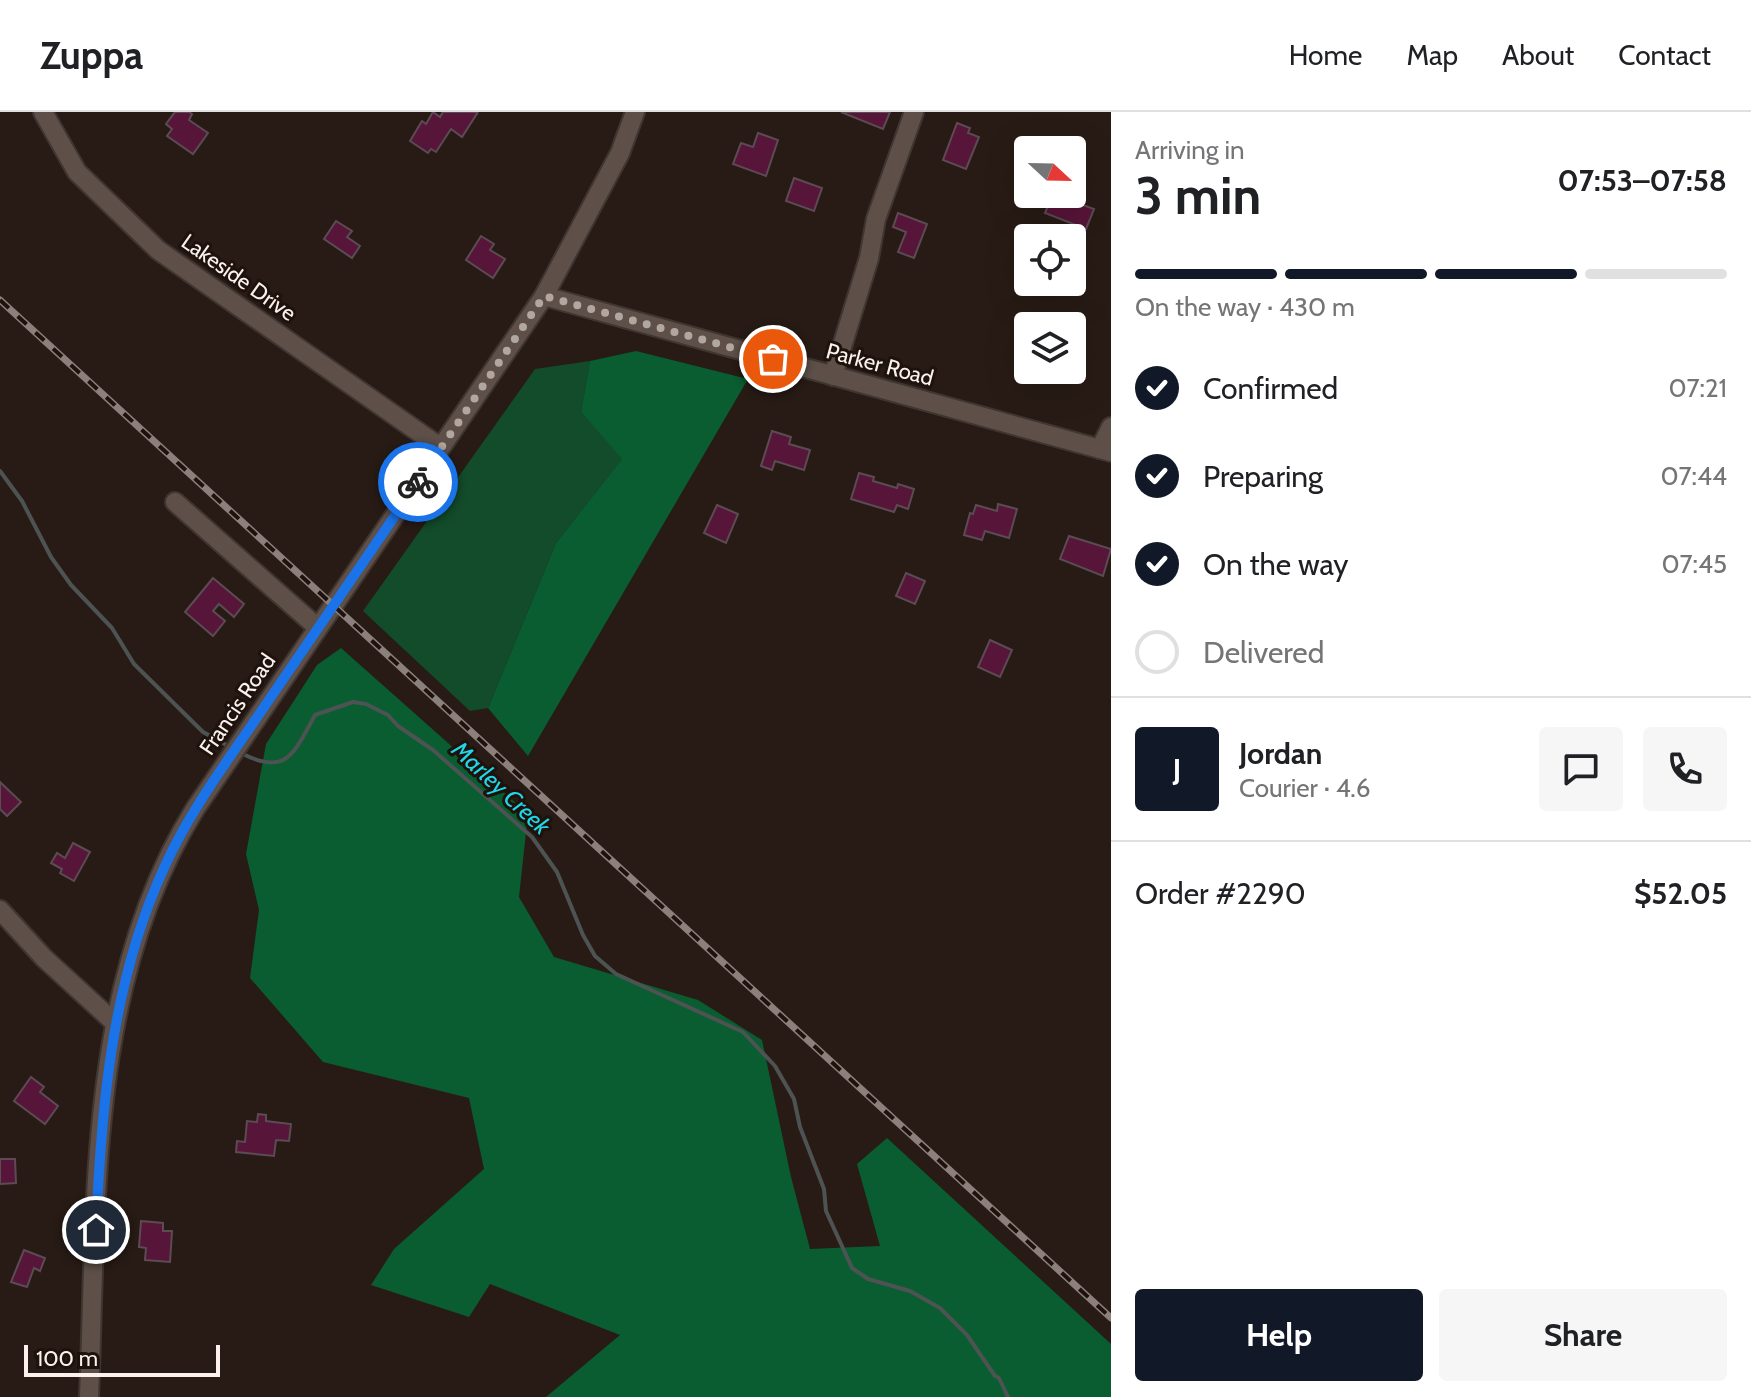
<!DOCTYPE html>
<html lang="en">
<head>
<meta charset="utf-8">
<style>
  :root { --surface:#fff; --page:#f6f6f6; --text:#202124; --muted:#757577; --line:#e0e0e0; --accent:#111827 }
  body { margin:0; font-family:Cabin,sans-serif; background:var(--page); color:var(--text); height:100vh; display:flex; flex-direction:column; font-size:30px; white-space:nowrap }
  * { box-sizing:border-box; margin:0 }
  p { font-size:26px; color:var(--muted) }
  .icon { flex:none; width:44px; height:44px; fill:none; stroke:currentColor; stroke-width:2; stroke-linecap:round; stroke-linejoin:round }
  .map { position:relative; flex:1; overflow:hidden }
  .drawer { display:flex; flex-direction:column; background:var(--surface); width:640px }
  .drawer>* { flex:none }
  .needle { width:52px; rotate:112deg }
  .fabs { position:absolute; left:1014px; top:24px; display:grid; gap:16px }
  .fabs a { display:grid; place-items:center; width:72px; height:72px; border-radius:8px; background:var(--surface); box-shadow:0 8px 32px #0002; font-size:40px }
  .scale { position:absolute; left:24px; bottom:20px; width:196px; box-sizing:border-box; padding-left:8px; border:4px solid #fbf2ed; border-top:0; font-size:22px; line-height:28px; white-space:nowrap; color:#fbf2ed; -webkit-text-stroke:6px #1e120c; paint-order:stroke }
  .pin { position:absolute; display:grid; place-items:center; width:68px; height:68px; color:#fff; margin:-34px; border:4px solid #fff; border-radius:50%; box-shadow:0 2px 8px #0007 }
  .courier { position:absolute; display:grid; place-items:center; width:80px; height:80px; margin:-40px; border:6px solid #1a73e8; border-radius:50%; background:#fff; color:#222; box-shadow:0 2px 10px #0007 }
  .headline em { font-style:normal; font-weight:700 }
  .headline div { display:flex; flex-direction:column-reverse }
  .headline { display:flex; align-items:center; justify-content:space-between; height:136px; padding:0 24px }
  h1 { font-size:52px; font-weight:700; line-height:60px }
  .bar { display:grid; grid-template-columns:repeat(4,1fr); gap:12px 8px; align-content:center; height:96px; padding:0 24px }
  .bar i { height:10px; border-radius:6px; background:var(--line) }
  .bar .current { background:var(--accent) }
  .bar p { grid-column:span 4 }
  .line { display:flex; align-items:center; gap:20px; padding:0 24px; border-top:2px solid var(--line) }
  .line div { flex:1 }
  .round { display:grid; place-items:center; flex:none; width:84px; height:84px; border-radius:8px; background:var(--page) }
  ol { padding:0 24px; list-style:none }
  li { display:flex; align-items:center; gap:24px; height:88px }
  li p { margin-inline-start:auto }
  li .icon { padding:8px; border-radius:50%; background:var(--accent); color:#fff; stroke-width:4 }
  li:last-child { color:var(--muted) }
  li i { width:44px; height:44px; border:4px solid var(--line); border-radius:50% }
  .action { display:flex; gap:16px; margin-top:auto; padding:16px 24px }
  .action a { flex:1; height:92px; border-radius:8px; background:var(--accent); color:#fff; font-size:32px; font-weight:700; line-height:92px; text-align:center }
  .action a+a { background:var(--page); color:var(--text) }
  header { display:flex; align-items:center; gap:48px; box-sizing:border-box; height:112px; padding:0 40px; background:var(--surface); border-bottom:2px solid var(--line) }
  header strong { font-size:38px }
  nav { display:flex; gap:44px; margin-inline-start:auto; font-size:28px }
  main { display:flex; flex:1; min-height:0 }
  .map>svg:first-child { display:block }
</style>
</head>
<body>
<header>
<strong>Zuppa</strong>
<nav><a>Home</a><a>Map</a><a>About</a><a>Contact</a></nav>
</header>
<main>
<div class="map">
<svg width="1111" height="1285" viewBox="0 0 1111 1285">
  <rect width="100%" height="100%" fill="#281b15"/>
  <path fill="#134c2a" d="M590 249 581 300 623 346 556 431 488 596 470 599 363 499 535 257Z"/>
  <g fill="#095d30">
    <path d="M636 239 748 267 528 644 488 596 556 431 622 347 581 300 590 249Z"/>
    <path d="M341 536 528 702 519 785 554 845 698 888 762 928 791 1065 810 1137 880 1134 857 1052 887 1026 1111 1232V1285H546L620 1223 490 1172 469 1205 371 1173 394 1137 484 1057 469 986 323 950 250 866 259 798 246 742 266 632 317 553Z"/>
  </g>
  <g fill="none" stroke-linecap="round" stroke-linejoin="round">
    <g stroke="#4d5353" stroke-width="4">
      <path d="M0 359 22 389 51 445 71 473 112 516 134 552 203 620 230 635"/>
      <path d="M241 641C287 665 294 641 315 603L353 590 366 592 388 603 398 614 433 638 532 725 557 760 583 823 595 844 616 862 743 920 775 954 794 987 800 1015 824 1077 826 1099 852 1156 868 1167 910 1179 940 1196 967 1223 995 1264 999 1266 1008 1285"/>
    </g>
  </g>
  <g fill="#571539" stroke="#5b4b52" stroke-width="2">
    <path d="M175 0H189L192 2 189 8 208 21 193 42 167 24 172 17 166 12Z"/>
    <path d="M433 0 440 5 443 0H478L462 25 451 17 436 40 431 37 428 41 410 29 422 9 426 12Z"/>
    <path d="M841 0H890L883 17Z"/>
    <path d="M957 11 970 16 968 21 979 25 966 57 943 48Z"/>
    <path d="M758 21 778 28 766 64 733 52 741 31 753 35Z"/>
    <path d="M794 66 822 76 814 99 786 89Z"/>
    <path d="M1053 82 1094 97 1086 117 1045 101Z"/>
    <path d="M898 101 927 112 914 146 898 140 906 120 893 115Z"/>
    <path d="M336 109 352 119 347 125 360 134 352 146 324 127Z"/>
    <path d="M481 124 494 132 490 138 505 147 493 166 466 148Z"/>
    <path d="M772 319 791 325 789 332 810 338 804 358 775 349 772 358 761 354Z"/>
    <path d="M859 361 874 365 873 369 897 376 898 372 914 377 908 397 897 393 894 400 851 387Z"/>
    <path d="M998 392 1017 397 1009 426 985 419 982 428 964 423 970 401 973 402 976 393 997 399Z"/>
    <path d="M717 393 738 402 726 431 704 421Z"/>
    <path d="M1069 424 1111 437 1103 464 1060 447Z"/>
    <path d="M906 461 925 469 915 492 896 484Z"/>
    <path d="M213 466 244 492 234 505 219 492 213 499 225 509 213 524 185 500Z"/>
    <path d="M990 528 1012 538 1000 565 978 555Z"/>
    <path d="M0 670 21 690 7 704 0 697Z"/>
    <path d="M73 731 90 740 74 769 60 761 62 757 51 751 57 741 65 746Z"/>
    <path d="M31 965 44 975 40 980 58 994 45 1012 14 989Z"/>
    <path d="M258 1002 266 1003V1009L291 1012 289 1029 276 1028 274 1044 236 1040 237 1029 245 1030 247 1009 257 1010Z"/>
    <path d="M0 1047H15L16 1071 0 1072Z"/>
    <path d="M141 1109 163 1111V1119H172L170 1150 145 1148 146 1136 139 1135Z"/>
    <path d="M24 1138 45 1146 40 1159 34 1156 27 1175 11 1170Z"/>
  </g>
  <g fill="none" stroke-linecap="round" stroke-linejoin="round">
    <g stroke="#3f3531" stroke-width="22">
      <g id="minor">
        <path d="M43 0 77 60 158 138 440 335"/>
        <path d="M544 184 1111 340"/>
        <path d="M833 264 869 146 876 107 914 0"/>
        <path d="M1100 337 1111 315"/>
        <path d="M175 390 317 515"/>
        <path d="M0 798 44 846 115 911"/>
        <path d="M89 1285C97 1088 87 871 195 697L544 184 620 41 635 0"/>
      </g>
    </g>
    <use href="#minor" stroke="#5e5048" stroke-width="18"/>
    <g stroke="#8b807b" stroke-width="7">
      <path id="rail" d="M0 188 1111 1206"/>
    </g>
    <use href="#rail" stroke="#1e120c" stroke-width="4" stroke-dasharray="12" stroke-linecap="butt"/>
  </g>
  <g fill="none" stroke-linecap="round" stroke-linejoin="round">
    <path stroke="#b1a7a1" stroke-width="8" stroke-dasharray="0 14.4" d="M418 370 544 184 773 247"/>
    <path stroke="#1a73e8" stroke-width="10" d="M96 1118C101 995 112 869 164 756 189 700 226 651 260 601 312 524 365 447 418 370"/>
  </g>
  <g text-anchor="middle" stroke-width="6" stroke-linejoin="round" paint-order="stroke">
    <g font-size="22" fill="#fbf2ed" stroke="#1e120c">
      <text transform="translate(239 165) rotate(35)" y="8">Lakeside Drive</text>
      <text transform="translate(880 252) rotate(15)" y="8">Parker Road</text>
      <text transform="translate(237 592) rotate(-56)" y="8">Francis Road</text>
    </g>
    <g font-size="24" font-style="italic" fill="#20d7ea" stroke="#1e120c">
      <text transform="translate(501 676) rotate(43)" y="8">Marley Creek</text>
    </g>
  </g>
</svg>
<div class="fabs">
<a><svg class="needle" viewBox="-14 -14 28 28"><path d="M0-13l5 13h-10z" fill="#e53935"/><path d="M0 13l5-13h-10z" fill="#757577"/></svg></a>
<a><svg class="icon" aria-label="locate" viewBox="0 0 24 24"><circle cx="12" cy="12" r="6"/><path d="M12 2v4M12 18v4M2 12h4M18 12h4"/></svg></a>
<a><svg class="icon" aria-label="layers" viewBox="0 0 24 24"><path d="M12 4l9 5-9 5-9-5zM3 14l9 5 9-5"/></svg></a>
</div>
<div class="scale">100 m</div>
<div class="pin" style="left:773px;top:247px;background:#ea580c"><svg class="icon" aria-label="bag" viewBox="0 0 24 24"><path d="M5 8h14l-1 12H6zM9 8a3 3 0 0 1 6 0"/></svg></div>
<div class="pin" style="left:96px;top:1118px;background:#1f2937"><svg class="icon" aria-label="home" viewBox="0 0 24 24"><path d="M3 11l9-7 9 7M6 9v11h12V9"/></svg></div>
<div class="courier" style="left:418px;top:370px"><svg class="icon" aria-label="bike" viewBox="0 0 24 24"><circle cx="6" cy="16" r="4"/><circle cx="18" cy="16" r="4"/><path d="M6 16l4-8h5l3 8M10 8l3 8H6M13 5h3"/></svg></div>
</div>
<section class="drawer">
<div class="headline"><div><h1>3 min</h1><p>Arriving in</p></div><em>07:53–07:58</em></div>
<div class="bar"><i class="current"></i><i class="current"></i><i class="current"></i><i></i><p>On the way · 430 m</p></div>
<ol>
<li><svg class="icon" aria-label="check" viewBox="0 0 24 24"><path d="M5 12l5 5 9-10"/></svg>Confirmed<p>07:21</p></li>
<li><svg class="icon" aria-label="check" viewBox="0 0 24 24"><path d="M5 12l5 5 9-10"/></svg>Preparing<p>07:44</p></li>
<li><svg class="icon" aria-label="check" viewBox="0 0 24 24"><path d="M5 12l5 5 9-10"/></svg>On the way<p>07:45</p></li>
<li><i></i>Delivered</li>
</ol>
<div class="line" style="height:144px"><b class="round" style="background:var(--accent);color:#fff">J</b><div><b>Jordan</b><p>Courier · 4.6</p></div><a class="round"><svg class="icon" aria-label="chat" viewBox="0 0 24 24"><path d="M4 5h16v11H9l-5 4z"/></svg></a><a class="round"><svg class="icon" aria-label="phone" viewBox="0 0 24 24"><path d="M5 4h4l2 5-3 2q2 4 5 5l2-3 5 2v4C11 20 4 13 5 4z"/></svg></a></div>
<div class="line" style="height:104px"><div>Order #2290</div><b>$52.05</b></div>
<div class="action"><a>Help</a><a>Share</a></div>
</section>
</main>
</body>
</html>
